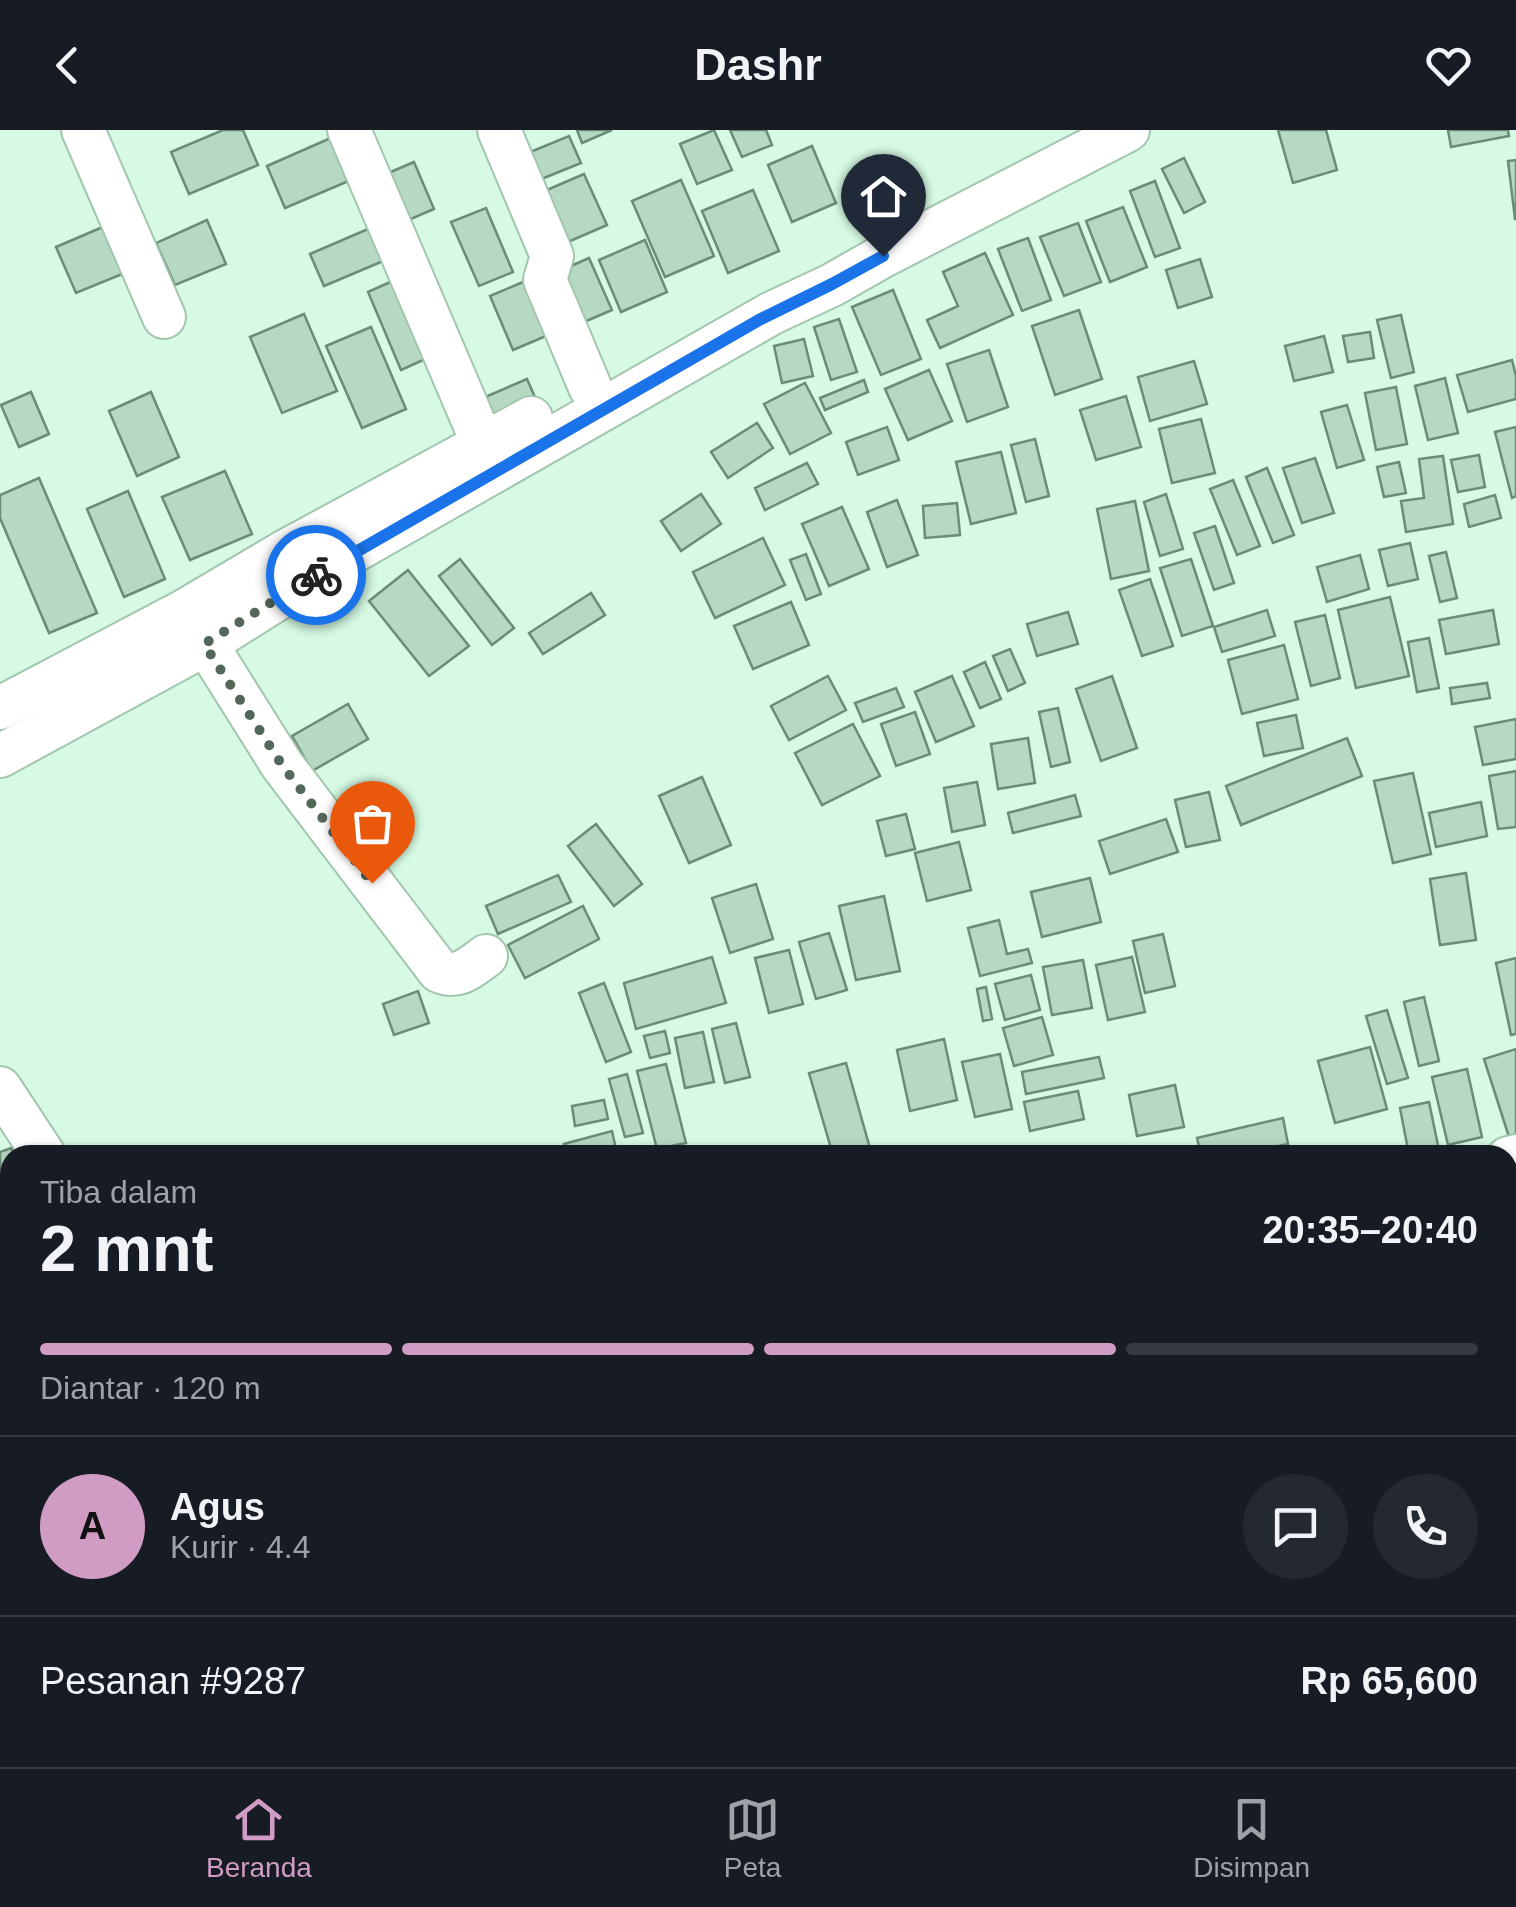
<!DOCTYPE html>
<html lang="id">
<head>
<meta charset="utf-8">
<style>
  :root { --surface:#171b24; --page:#242831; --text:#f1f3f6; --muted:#9ea1a6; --line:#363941; --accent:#d19cc4 }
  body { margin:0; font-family:Helvetica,sans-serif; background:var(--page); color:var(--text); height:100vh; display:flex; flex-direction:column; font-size:38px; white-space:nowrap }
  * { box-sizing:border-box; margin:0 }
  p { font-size:32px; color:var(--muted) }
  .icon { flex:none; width:55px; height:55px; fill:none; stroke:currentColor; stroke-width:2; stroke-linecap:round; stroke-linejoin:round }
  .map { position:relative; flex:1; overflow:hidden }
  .panel { position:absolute; left:0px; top:1015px; width:1518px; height:622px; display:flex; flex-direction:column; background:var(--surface); border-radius:30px 30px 0 0; box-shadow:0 2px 8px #0004 }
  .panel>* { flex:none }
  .pin { position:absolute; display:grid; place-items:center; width:85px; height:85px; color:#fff; margin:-102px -42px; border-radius:50% 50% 50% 0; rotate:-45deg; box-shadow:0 0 10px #0007 }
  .pin .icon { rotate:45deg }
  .courier { position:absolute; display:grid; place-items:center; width:100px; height:100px; margin:-50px; border:8px solid #1a73e8; border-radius:50%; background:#fff; color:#222; box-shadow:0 2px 12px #0007 }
  .summary em { font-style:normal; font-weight:600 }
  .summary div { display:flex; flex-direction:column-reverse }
  .summary { display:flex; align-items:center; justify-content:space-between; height:170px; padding:0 40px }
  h1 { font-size:65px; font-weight:600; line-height:75px }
  .bar { display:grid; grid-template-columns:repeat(4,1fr); gap:15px 10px; align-content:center; height:120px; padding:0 40px }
  .bar i { height:12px; border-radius:8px; background:var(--line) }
  .bar .on { background:var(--accent) }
  .bar p { grid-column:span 4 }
  .line { display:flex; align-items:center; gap:25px; padding:0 40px; border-top:2px solid var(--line) }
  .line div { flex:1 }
  .round { display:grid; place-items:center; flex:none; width:105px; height:105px; border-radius:52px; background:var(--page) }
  header { display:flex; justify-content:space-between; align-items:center; height:130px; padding:0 40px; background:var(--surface); font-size:45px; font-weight:600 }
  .tab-bar { display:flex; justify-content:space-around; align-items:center; height:140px; border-top:2px solid var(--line); background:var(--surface); font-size:28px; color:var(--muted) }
  .tab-bar a { display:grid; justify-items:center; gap:5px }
  .tab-bar .on { color:var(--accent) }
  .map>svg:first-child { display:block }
</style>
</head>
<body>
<header><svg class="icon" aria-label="back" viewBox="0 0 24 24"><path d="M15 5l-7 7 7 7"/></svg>Dashr<svg class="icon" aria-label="heart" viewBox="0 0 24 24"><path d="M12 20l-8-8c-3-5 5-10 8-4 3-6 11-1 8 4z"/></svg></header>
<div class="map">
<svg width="1516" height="1637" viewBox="0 0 1516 1637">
  <rect width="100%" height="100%" fill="#d6fae4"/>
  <g fill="#b6d9c3" stroke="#6b8c78" stroke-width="2.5">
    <path d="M223 0H243L258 35 189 64 171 22Z"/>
    <path d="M577 0H612L582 13Z"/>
    <path d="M714 0 732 40 697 54 680 14Z"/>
    <path d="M730 0H766L772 15 742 27Z"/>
    <path d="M1278 0H1326L1337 40 1293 53Z"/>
    <path d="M1448 0H1508L1509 6 1451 17Z"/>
    <path d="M569 6 581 33 534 52 523 25Z"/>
    <path d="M333 7 351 50 285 78 267 36Z"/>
    <path d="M812 16 836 73 792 92 768 35Z"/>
    <path d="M1184 28 1205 72 1184 83 1162 39Z"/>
    <path d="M1516 30V89H1515L1508 31Z"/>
    <path d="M414 32 434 79 392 97 372 50Z"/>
    <path d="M584 44 607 95 561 115 540 63Z"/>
    <path d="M681 50 714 126 665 147 632 71Z"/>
    <path d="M1155 51 1180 118 1155 127 1130 61Z"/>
    <path d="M753 60 779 121 728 143 702 81Z"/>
    <path d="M1123 77 1147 137 1110 152 1086 91Z"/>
    <path d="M486 78 513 142 479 156 451 92Z"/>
    <path d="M207 90 226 134 175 155 156 113Z"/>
    <path d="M112 93 132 140 76 163 56 117Z"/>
    <path d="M382 93 395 126 324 156 310 124Z"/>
    <path d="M1078 93 1101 152 1064 166 1040 107Z"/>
    <path d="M1028 108 1051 170 1022 181 998 119Z"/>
    <path d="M645 110 667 162 621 182 599 130Z"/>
    <path d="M985 123 1013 185 940 218 927 190 958 176 943 142Z"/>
    <path d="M589 128 612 180 577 195 555 143Z"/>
    <path d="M1200 129 1212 167 1178 178 1166 140Z"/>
    <path d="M408 144 441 222 401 240 368 162Z"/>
    <path d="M530 149 553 203 513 220 490 166Z"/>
    <path d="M893 160 921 229 881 245 852 177Z"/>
    <path d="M1079 180 1102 249 1055 265 1032 196Z"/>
    <path d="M304 184 337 261 282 283 250 207Z"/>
    <path d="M1401 185 1414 242 1391 248 1377 190Z"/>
    <path d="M839 189 857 242 831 250 814 197Z"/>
    <path d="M371 197 406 279 362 298 326 216Z"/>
    <path d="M1370 202 1374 228 1348 232 1343 206Z"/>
    <path d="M1324 206 1333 242 1294 251 1285 216Z"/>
    <path d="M804 209 813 246 782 253 774 216Z"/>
    <path d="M989 220 1008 277 967 292 947 234Z"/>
    <path d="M1512 230 1516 246V269L1468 282 1457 245Z"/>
    <path d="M1194 231 1207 274 1150 291 1138 247Z"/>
    <path d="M929 240 952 291 908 310 885 259Z"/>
    <path d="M1445 248 1458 303 1428 310 1415 256Z"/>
    <path d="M527 249 538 274 488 296 476 271Z"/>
    <path d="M864 250 868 262 825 280 820 268Z"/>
    <path d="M805 253 831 303 790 324 764 274Z"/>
    <path d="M1396 257 1407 314 1376 320 1365 263Z"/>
    <path d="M31 262 49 304 19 317 1 275Z"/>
    <path d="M151 262 179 327 137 346 109 281Z"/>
    <path d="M1126 266 1141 317 1096 330 1080 280Z"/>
    <path d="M1347 275 1364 330 1337 338 1321 282Z"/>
    <path d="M1201 289 1215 343 1172 353 1159 299Z"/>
    <path d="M757 293 773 318 728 348 711 322Z"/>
    <path d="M887 297 899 330 858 345 846 312Z"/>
    <path d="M1516 297V366L1512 368 1495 302Z"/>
    <path d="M1035 309 1049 366 1026 372 1011 315Z"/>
    <path d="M1001 322 1016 383 971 394 956 332Z"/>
    <path d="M1479 325 1485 357 1458 362 1451 330Z"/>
    <path d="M1443 326 1453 394 1406 402 1401 371 1424 368 1419 329Z"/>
    <path d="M1315 328 1334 383 1302 393 1283 338Z"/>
    <path d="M1399 332 1406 363 1384 367 1377 337Z"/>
    <path d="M807 333 818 354 765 380 755 358Z"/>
    <path d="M1267 338 1294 405 1273 413 1246 347Z"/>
    <path d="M225 341 252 404 190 430 162 367Z"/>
    <path d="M39 348 97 483 49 503 0 388V365Z"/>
    <path d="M1233 350 1260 416 1237 425 1210 359Z"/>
    <path d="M128 361 165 449 124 467 87 379Z"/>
    <path d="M701 364 721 394 681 421 661 391Z"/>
    <path d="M1166 364 1183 419 1160 426 1144 372Z"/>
    <path d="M1495 365 1501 388 1469 397 1464 374Z"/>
    <path d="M897 370 918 425 887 437 867 382Z"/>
    <path d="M1135 371 1149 441 1111 449 1097 379Z"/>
    <path d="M957 373 960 405 925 408 923 376Z"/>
    <path d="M842 377 869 439 829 456 802 394Z"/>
    <path d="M1215 396 1234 453 1214 460 1194 403Z"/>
    <path d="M763 408 785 455 715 488 693 442Z"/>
    <path d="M1410 413 1418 449 1388 456 1379 420Z"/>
    <path d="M1446 422 1457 468 1440 472 1429 426Z"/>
    <path d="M806 424 821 464 806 470 790 430Z"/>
    <path d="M1360 425 1369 459 1327 472 1317 437Z"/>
    <path d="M460 429 514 498 492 515 439 446Z"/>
    <path d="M1191 429 1213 496 1182 506 1160 438Z"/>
    <path d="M408 440 469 516 429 546 369 471Z"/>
    <path d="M1150 449 1173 516 1142 526 1119 460Z"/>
    <path d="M591 463 605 485 543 524 529 503Z"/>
    <path d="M1390 467 1409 546 1356 558 1338 480Z"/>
    <path d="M791 472 809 515 753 539 734 496Z"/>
    <path d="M1267 480 1275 506 1222 522 1214 497Z"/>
    <path d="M1493 480 1499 514 1446 524 1439 490Z"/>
    <path d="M1068 482 1078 514 1037 526 1027 494Z"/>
    <path d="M1325 485 1340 548 1311 556 1295 492Z"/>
    <path d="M1429 508 1439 558 1417 562 1408 512Z"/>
    <path d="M1284 515 1298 569 1242 584 1228 530Z"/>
    <path d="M1010 519 1025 553 1008 561 993 526Z"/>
    <path d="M985 532 1001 569 980 578 964 542Z"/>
    <path d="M828 546 846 580 789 610 771 576Z"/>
    <path d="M952 546 974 596 936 612 915 562Z"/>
    <path d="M1112 546 1137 618 1101 631 1076 559Z"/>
    <path d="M1487 553 1490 568 1452 574 1450 558Z"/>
    <path d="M896 558 904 577 863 592 855 573Z"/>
    <path d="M348 574 368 609 312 641 292 606Z"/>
    <path d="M1058 578 1070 632 1051 637 1039 582Z"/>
    <path d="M915 582 930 624 896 636 881 594Z"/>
    <path d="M1296 585 1303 618 1264 626 1257 593Z"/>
    <path d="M1516 589V629L1483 635 1475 597Z"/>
    <path d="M853 594 880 646 822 675 795 623Z"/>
    <path d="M1028 608 1035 653 998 659 991 614Z"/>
    <path d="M1347 608 1362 646 1241 695 1226 656Z"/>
    <path d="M1516 641V697L1498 699 1489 646Z"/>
    <path d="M1413 643 1431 724 1393 733 1374 651Z"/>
    <path d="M702 647 731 715 689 733 659 666Z"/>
    <path d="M977 652 985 695 952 702 944 658Z"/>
    <path d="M1209 662 1220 710 1186 717 1175 670Z"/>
    <path d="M1075 665 1081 686 1013 703 1008 683Z"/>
    <path d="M1481 672 1487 706 1436 717 1429 683Z"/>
    <path d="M906 684 915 719 886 726 877 691Z"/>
    <path d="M1166 689 1178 722 1110 744 1099 711Z"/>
    <path d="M596 694 642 754 614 776 568 716Z"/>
    <path d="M959 712 971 760 927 771 915 723Z"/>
    <path d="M1466 743 1476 810 1440 815 1430 749Z"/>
    <path d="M558 745 571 772 498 804 486 776Z"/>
    <path d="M1090 748 1101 792 1042 807 1031 762Z"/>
    <path d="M756 754 773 809 730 823 712 768Z"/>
    <path d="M884 766 900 841 856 850 839 776Z"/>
    <path d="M583 776 599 809 525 848 508 815Z"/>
    <path d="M999 790 1007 824 1028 819 1032 833 980 846 968 798Z"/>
    <path d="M829 803 847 860 816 869 799 812Z"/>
    <path d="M1163 804 1175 856 1145 863 1133 811Z"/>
    <path d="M789 820 803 874 769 883 755 828Z"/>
    <path d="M712 827 726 873 636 899 624 853Z"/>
    <path d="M1132 827 1145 882 1108 890 1096 835Z"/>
    <path d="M1516 828V904L1511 905 1496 833Z"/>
    <path d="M1083 830 1092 878 1052 885 1043 837Z"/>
    <path d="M1031 845 1040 880 1005 890 995 854Z"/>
    <path d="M604 853 631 922 606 932 579 863Z"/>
    <path d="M986 857 992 889 983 891 977 859Z"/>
    <path d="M418 861 429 893 394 905 383 874Z"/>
    <path d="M1424 867 1439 931 1419 936 1404 872Z"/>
    <path d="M1387 880 1408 948 1387 954 1366 886Z"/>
    <path d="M1042 887 1053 925 1014 936 1003 898Z"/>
    <path d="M736 893 750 947 725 953 712 899Z"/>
    <path d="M665 901 670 923 650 928 644 906Z"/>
    <path d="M703 902 714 952 685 958 675 908Z"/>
    <path d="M944 909 957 970 910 981 897 920Z"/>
    <path d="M1370 917 1387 979 1335 993 1318 931Z"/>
    <path d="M1516 919V1004L1509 1007 1484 929Z"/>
    <path d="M1000 924 1012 979 975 987 962 932Z"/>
    <path d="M1099 927 1104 948 1026 964 1022 942Z"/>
    <path d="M846 933 871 1022 860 1025H833L809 943Z"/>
    <path d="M666 934 686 1013 657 1019 637 941Z"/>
    <path d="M1467 939 1482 1007 1448 1015 1432 947Z"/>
    <path d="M627 944 643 1003 625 1007 609 949Z"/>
    <path d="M1175 955 1184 997 1137 1006 1129 965Z"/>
    <path d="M1078 961 1084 989 1030 1001 1024 972Z"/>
    <path d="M604 970 608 989 575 996 572 976Z"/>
    <path d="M1429 972 1440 1025H1409L1400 978Z"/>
    <path d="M1283 988 1288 1014 1237 1025H1201L1197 1008Z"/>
    <path d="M612 1001 616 1019 596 1025H567L564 1014Z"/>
    <path d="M11 1018 14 1025H10V1062L0 1066V1022Z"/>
    <path d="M1512 1052 1516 1075V1133L1508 1134V1053Z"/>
    <path d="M1 1088 10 1106V1125L0 1129Z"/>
    <path d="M1516 1333V1380L1508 1344V1335Z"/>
    <path d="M10 1414V1531L8 1532 0 1516V1418Z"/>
    <path d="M1514 1440 1516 1494 1508 1496V1441Z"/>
    <path d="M1516 1552V1623L1508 1598V1555Z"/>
    <path d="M10 1567V1605L0 1609V1571Z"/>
    <path d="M168 1628H216L218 1633 206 1637H171Z"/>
    <path d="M276 1628H315L281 1637H278Z"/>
    <path d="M449 1628H469L471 1637H451Z"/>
    <path d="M728 1628H763L767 1637H732Z"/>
    <path d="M774 1628H838L839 1630 827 1637H779Z"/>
    <path d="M1017 1628H1050L1052 1637H1019Z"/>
    <path d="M1069 1628H1123L1126 1637H1071Z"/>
    <path d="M1149 1628H1199L1201 1637H1151Z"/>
  </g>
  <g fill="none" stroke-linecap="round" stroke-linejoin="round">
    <g stroke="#a3c6b0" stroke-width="46">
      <g id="street">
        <path d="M83 0 164 187"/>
        <path d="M349 0 483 314"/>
        <path d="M499 0 552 126 545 150 590 257"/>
        <path d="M191 490 282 635 439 841C458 850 471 837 486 826"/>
        <path d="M0 578 184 481 284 422 531 288"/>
        <path d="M0 626 204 515 349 424 772 183 832 155 883 126 1128 0"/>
        <path d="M0 958 44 1025"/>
        <path d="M1508 1028 1516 1026"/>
        <path d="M1508 1143 1516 1141"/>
        <path d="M1508 1536 1516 1533"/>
        <path d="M43 1637 65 1628"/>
        <path d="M590 1637 612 1628"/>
        <path d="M1263 1637 1286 1628"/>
      </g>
    </g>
    <use href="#street" stroke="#fff" stroke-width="42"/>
  </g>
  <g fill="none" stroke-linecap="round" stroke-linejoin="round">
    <path stroke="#53685b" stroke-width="10" stroke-dasharray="0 18" d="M316 445 204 514 282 635 372 753"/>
    <path stroke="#1a73e8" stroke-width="12" d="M316 445 759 190 832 154 883 126"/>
  </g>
</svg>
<div class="pin" style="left:372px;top:753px;background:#ea580c"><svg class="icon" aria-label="bag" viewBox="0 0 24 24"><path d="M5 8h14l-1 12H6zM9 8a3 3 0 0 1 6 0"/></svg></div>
<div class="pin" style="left:883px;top:126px;background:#1f2937"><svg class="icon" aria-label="home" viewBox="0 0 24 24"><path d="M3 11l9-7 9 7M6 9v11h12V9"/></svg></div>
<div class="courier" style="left:316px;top:445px"><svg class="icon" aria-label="bike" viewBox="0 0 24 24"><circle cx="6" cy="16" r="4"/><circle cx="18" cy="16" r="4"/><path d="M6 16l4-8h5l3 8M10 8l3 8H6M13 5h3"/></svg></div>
<section class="panel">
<div class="summary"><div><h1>2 mnt</h1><p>Tiba dalam</p></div><em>20:35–20:40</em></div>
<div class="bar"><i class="on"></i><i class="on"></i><i class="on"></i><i></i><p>Diantar · 120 m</p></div>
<div class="line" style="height:180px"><b class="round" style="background:var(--accent);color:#111">A</b><div><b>Agus</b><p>Kurir · 4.4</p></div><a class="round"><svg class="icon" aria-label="chat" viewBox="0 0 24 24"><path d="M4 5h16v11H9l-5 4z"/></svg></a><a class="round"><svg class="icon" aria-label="phone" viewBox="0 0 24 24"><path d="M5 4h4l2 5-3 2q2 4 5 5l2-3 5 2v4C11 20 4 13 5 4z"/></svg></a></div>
<div class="line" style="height:130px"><div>Pesanan #9287</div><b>Rp 65,600</b></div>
</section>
</div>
<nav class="tab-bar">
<a class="on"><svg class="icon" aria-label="home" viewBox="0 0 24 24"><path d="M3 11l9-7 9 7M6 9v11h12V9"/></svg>Beranda</a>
<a><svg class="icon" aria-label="map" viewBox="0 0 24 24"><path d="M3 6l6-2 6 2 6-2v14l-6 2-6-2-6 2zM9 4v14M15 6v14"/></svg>Peta</a>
<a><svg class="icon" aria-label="saved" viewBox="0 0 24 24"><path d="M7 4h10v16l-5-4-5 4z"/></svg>Disimpan</a>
</nav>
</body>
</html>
